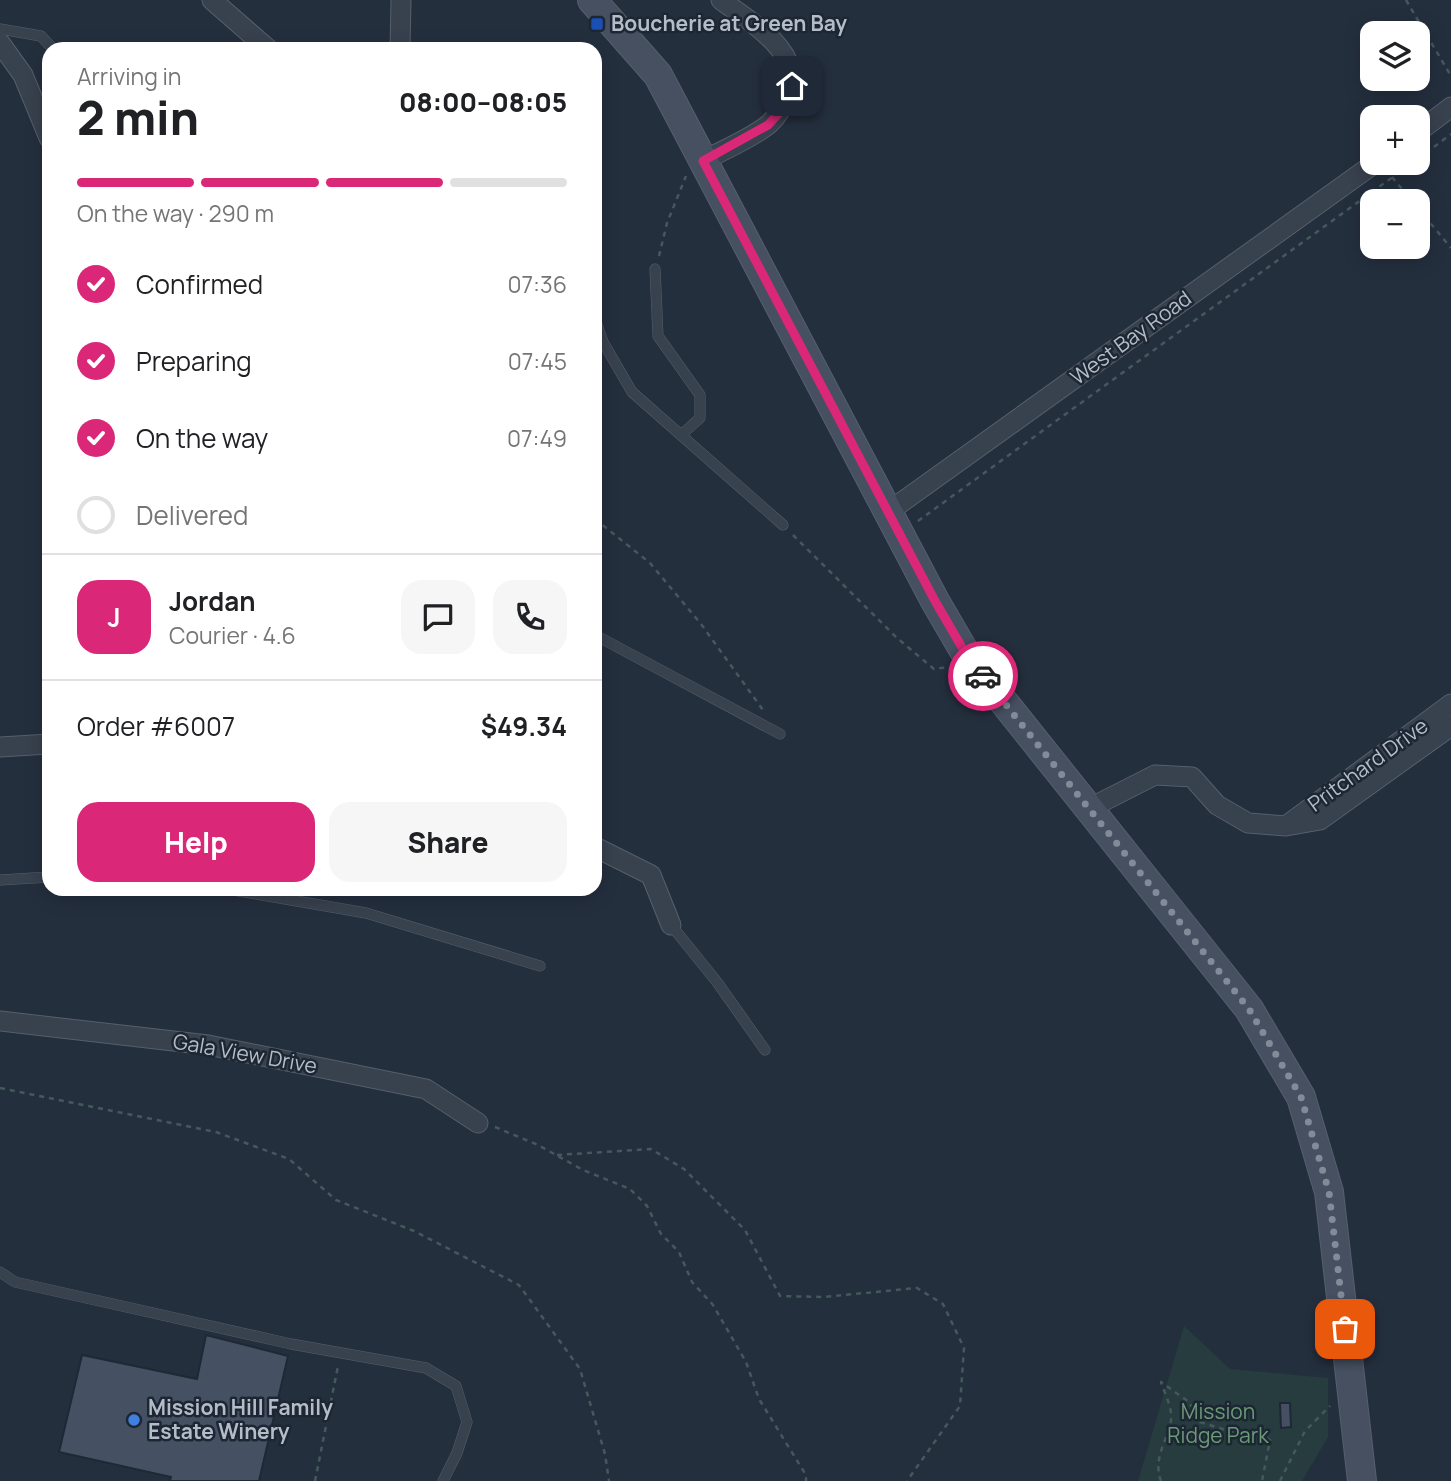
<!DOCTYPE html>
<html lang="en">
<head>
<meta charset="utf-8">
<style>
  :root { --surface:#fff; --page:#f6f6f6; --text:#202124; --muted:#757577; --line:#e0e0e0; --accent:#db2777 }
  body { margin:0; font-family:Manrope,sans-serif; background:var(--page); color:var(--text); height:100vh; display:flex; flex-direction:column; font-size:26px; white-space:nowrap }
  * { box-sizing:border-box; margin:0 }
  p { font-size:23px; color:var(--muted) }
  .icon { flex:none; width:38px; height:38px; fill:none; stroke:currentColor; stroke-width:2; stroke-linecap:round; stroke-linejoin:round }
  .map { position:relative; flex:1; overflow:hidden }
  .side { position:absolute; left:42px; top:42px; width:560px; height:854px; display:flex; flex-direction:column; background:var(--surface); border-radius:21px; box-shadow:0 4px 18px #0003 }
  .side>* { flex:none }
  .buttons { position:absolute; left:1360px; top:21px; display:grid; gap:14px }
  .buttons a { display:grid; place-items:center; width:70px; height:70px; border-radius:14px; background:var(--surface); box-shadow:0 4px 18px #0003; font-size:35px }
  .pin { position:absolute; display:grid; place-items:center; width:60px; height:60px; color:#fff; margin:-30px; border-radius:14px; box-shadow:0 4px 10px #0006 }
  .courier { position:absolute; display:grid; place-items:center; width:70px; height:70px; margin:-35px; border:5px solid #db2777; border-radius:50%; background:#fff; color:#222; box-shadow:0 2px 9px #0007 }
  .overview em { font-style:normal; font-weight:800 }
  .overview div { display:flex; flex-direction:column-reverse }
  .overview { display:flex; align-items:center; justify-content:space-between; height:119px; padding:0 35px }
  h1 { font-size:46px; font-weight:800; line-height:52px }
  .bar { display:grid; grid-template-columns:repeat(4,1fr); gap:10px 7px; align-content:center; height:84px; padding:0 35px }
  .bar i { height:9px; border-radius:5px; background:var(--line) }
  .bar .selected { background:var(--accent) }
  .bar p { grid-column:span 4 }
  .line { display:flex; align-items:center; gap:18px; padding:0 35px; border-top:2px solid var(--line) }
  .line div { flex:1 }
  .round { display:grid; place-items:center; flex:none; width:74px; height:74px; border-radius:21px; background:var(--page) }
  ol { padding:0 35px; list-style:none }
  li { display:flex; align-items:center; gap:21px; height:77px }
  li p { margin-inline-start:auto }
  li .icon { padding:7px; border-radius:50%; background:var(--accent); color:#fff; stroke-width:4 }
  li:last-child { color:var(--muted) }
  li i { width:38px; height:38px; border:4px solid var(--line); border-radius:50% }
  .primary-button { display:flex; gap:14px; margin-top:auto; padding:14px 35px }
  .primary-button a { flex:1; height:80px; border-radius:21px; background:var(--accent); color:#fff; font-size:28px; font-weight:800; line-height:80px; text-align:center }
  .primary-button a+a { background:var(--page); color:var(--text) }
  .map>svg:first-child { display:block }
</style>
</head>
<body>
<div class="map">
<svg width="1451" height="1481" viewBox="0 0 1451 1481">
  <rect width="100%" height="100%" fill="#242f3e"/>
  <path fill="#263c3f" d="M1184 1326 1230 1369 1328 1378V1437L1302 1481H1138Z"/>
  <g fill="#455162" stroke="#1f2835" stroke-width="2">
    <path d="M206 1335 288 1356 259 1481H170L171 1477 59 1452 82 1355 197 1379Z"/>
    <path d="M1280 1403H1290L1291 1427 1281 1428Z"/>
  </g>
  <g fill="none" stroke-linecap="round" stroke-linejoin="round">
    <g stroke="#565f6c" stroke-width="11">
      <g id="lane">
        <path d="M0 29 41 36 53 49"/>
        <path d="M655 269 658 336 700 395V418L681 435"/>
        <path d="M595 319 603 342 632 392 783 525"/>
        <path d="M595 635 780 734"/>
        <path d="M0 880 49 877"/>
        <path d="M227 889 366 913 540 966"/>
        <path d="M671 925 717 982 765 1050"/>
        <path d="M0 1272 15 1282 291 1344 426 1368 456 1386 467 1422 457 1453 443 1481"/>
      </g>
    </g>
    <g stroke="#565f6c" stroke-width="21">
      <g id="street">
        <path d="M212 0 268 49"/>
        <path d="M0 43 23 75 49 138"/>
        <path d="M400 49 401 0"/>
        <path d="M1418 132 1451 107"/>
        <path d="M703 161C723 150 752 138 769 124 778 116 782 107 787 97 808 54 750 22 721 0"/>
        <path d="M888 512 1375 163"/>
        <path d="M0 747 49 744"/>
        <path d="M1090 808 1155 775 1192 777 1217 805 1248 823 1286 826 1320 820 1451 726"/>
        <path d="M1290 823 1451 704"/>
        <path d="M595 847 651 875 671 925"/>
        <path d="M0 1021 208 1045 426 1089 478 1123"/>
      </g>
    </g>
    <g stroke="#565f6c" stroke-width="30">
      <path id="secondary" d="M592 0 658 75 935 601 967 656 1249 1009 1301 1097 1329 1192 1362 1481"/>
    </g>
    <g stroke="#44595c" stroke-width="2.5" stroke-dasharray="5 5" stroke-linecap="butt">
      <path d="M1406 0 1451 76"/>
      <path d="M1418 159 1451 134"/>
      <path d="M1392 177 1412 201"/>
      <path d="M1418 208 1451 248"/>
      <path d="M659 256 667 223 686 176"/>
      <path d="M595 519 650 563 701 624 763 710"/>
      <path d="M918 521 1412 163"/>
      <path d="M793 535 897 638 934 669 949 667"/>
      <path d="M0 1088 216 1132 289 1159 336 1200 414 1231 519 1285 580 1369 605 1454 609 1481"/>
      <path d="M495 1127 538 1145 583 1170 630 1189 647 1206 661 1234 679 1252 692 1282 713 1305 746 1362 759 1399 806 1475V1481"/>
      <path d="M557 1155 651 1149 684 1169 745 1230 780 1296 823 1297 917 1288 943 1304 964 1348 960 1406 907 1481"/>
      <path d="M315 1481 338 1366"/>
      <path d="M1161 1481C1151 1455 1173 1434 1171 1415 1171 1405 1164 1392 1161 1382L1189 1402 1200 1422 1235 1433 1258 1432 1270 1440 1262 1481"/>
      <path d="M1280 1481 1305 1431 1330 1406"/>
    </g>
    <use href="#lane" stroke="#38414e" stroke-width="10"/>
    <use href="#street" stroke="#38414e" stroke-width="19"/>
    <use href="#secondary" stroke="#465061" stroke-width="28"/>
  </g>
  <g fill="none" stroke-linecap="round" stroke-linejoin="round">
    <path stroke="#828b98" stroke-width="7" stroke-dasharray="0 12.6" d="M983 676 1249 1009 1301 1097 1329 1192 1345 1329"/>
    <path stroke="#db2777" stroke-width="9" d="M792 86 780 112 768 125 703 161 935 601 967 656 983 676"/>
  </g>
  <rect fill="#1a4fb4" stroke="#1d2633" stroke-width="2.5" x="590" y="17" width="14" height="14" rx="3.5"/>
  <circle fill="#3f7fe0" stroke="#1d2633" stroke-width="2.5" cx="134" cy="1420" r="7"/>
  <g text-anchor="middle" stroke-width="5" stroke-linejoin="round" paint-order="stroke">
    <g font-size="21" font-weight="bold" fill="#b4bcc9" stroke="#1d2633" text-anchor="start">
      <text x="611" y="31">Boucherie at Green Bay</text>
      <text x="148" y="1415">Mission Hill Family<tspan x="148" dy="24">Estate Winery</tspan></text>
    </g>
    <g font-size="21" fill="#b4bcc9" stroke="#1d2633">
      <text transform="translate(1131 338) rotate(-36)" y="7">West Bay Road</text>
      <text transform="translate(1368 765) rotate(-36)" y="7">Pritchard Drive</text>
      <text transform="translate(245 1054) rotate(10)" y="7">Gala View Drive</text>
    </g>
    <g font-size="21" fill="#6b9a76" stroke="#1d2633">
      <text x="1218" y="1419">Mission<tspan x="1218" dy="24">Ridge Park</tspan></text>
    </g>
  </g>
</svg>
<div class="buttons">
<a><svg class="icon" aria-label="layers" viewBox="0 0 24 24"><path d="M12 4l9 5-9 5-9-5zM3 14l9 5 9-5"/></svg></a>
<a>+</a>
<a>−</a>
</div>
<div class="pin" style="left:1345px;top:1329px;background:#ea580c"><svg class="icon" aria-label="bag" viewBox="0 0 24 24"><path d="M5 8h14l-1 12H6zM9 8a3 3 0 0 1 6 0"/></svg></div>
<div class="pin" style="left:792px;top:86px;background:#1f2937"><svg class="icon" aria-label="home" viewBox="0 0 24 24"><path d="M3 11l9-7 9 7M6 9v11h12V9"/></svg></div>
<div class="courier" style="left:983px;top:676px"><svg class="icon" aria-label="car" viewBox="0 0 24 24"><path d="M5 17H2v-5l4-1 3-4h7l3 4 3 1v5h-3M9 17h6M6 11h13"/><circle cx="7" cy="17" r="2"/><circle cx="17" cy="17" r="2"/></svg></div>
<section class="side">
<div class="overview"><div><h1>2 min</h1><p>Arriving in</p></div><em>08:00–08:05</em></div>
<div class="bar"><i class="selected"></i><i class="selected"></i><i class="selected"></i><i></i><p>On the way · 290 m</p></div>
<ol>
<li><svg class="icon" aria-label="check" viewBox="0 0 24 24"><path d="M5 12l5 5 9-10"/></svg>Confirmed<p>07:36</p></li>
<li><svg class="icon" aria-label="check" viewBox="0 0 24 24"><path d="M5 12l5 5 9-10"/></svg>Preparing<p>07:45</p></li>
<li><svg class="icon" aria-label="check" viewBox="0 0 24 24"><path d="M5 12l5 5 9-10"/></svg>On the way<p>07:49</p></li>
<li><i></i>Delivered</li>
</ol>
<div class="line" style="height:126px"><b class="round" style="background:var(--accent);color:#fff">J</b><div><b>Jordan</b><p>Courier · 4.6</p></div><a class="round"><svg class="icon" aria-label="chat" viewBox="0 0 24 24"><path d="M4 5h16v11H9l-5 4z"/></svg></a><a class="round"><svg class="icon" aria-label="phone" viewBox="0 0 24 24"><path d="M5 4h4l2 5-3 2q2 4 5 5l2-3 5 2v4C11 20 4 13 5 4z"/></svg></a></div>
<div class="line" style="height:91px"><div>Order #6007</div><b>$49.34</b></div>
<div class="primary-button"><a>Help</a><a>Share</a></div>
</section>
</div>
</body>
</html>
